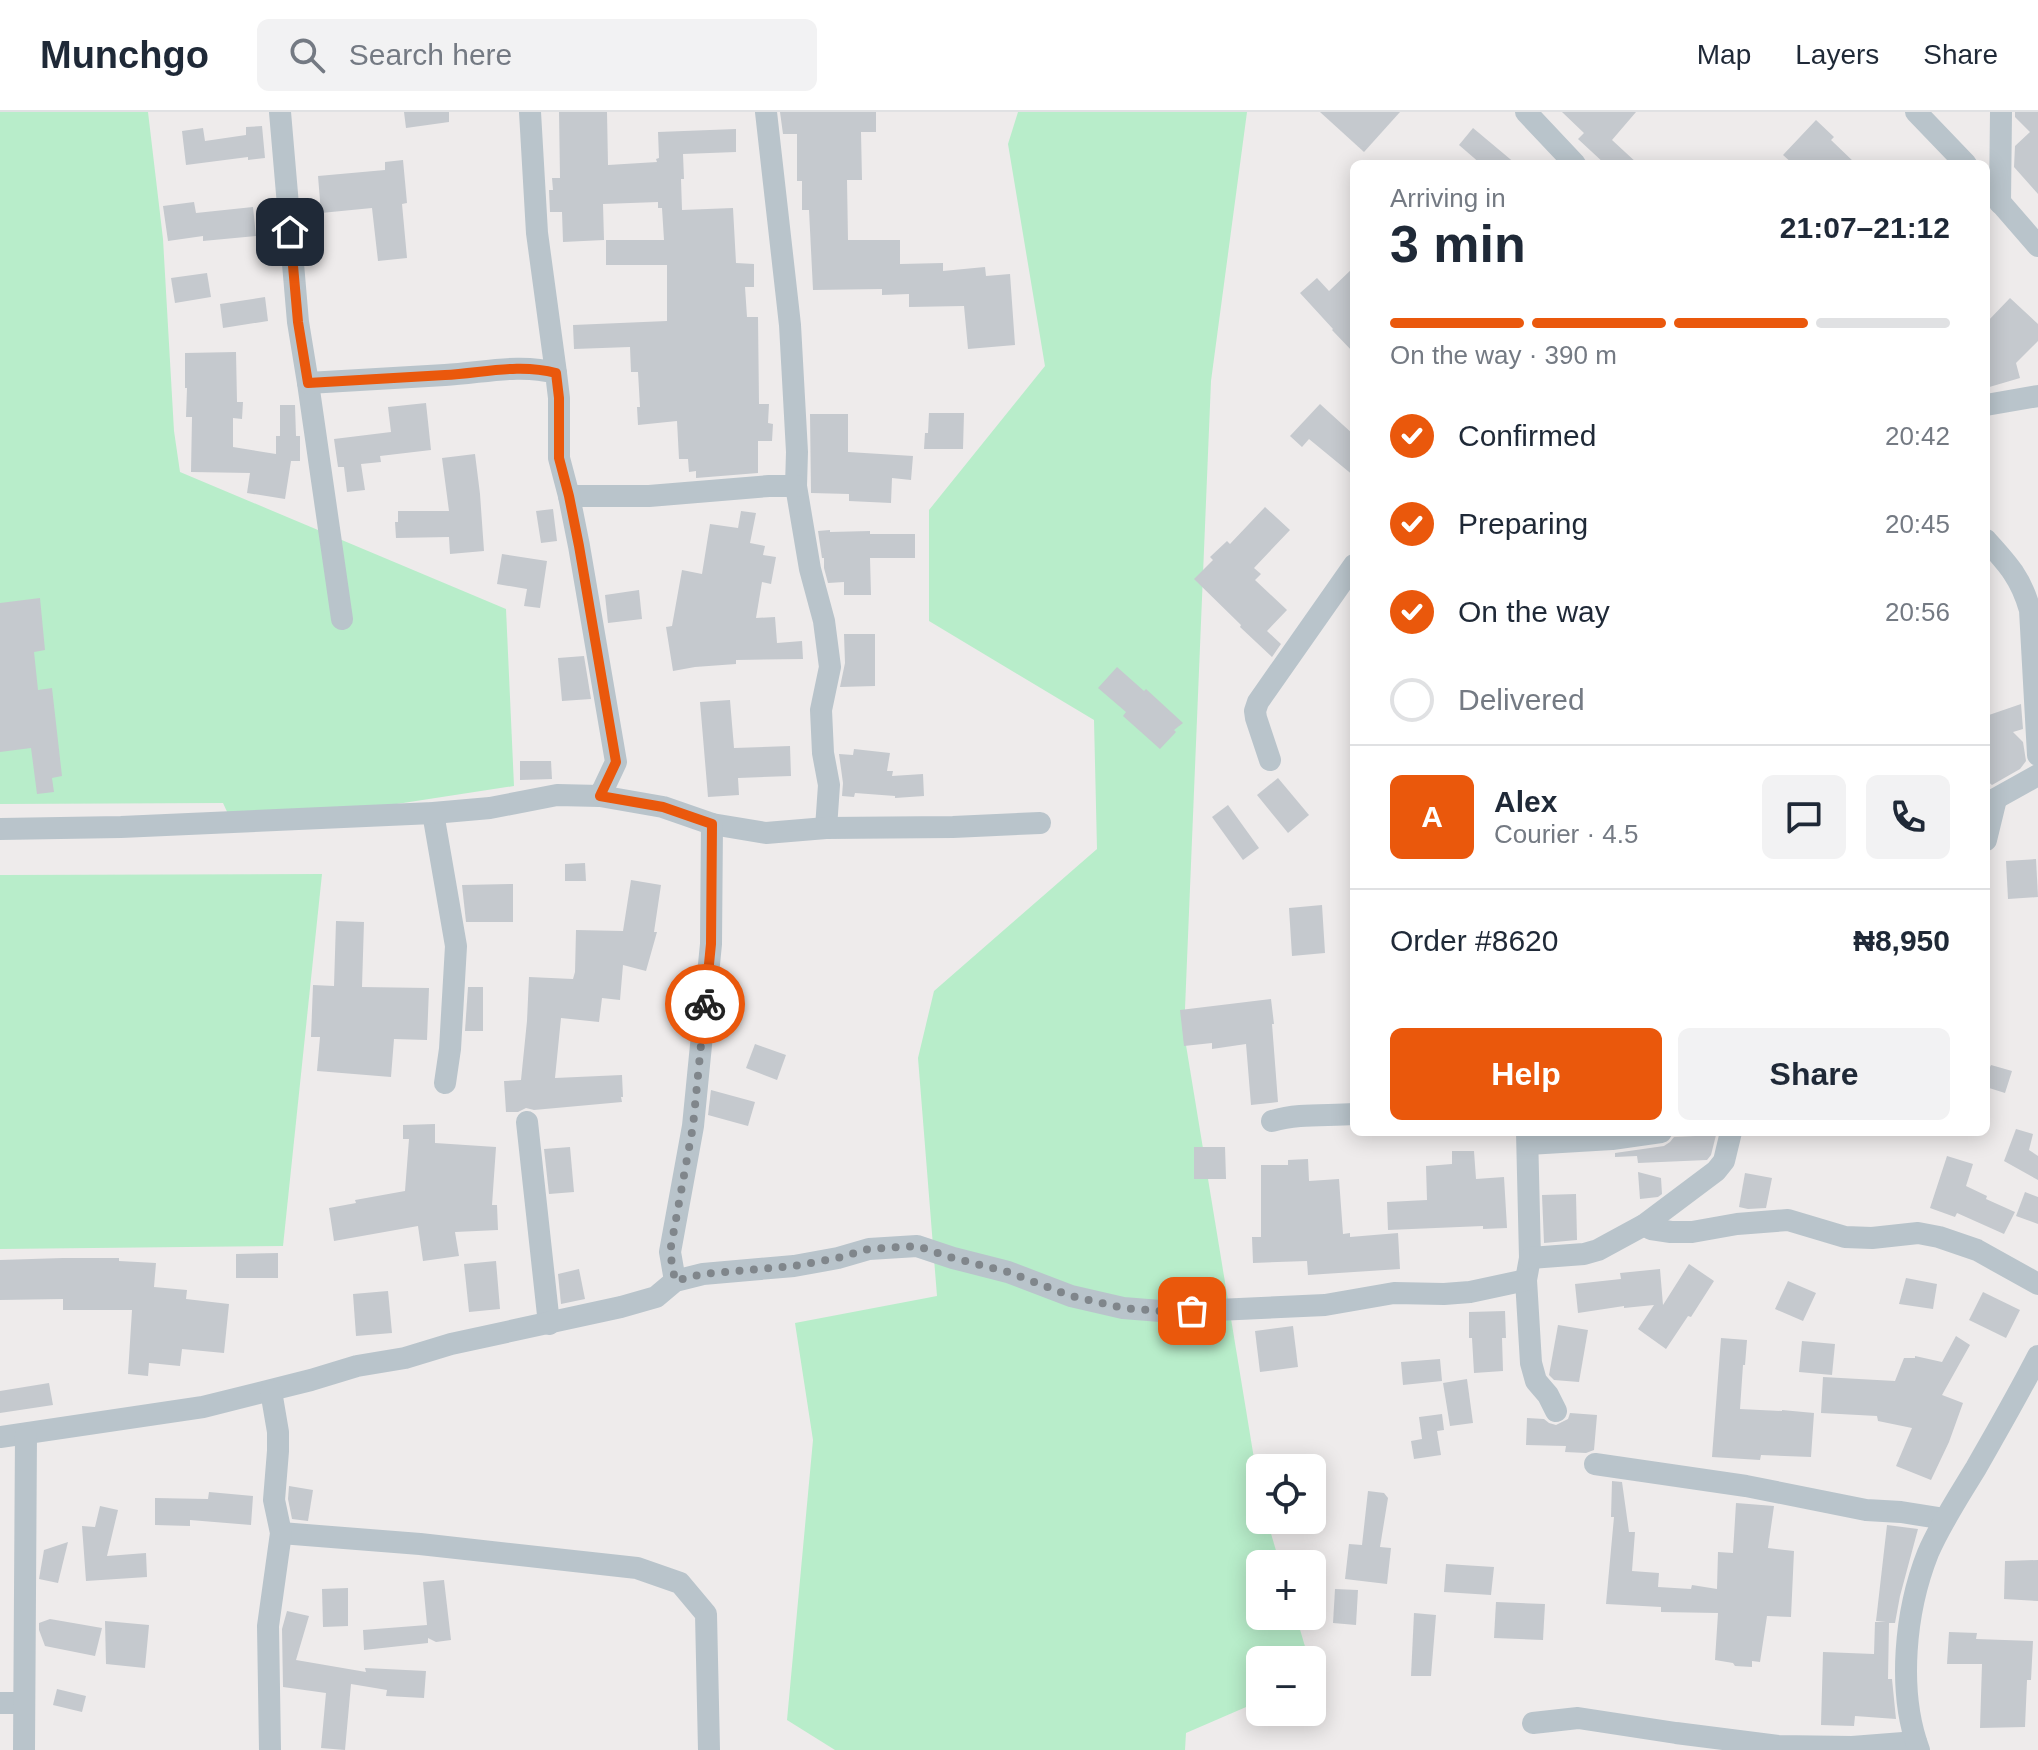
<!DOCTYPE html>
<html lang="en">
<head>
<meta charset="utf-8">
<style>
  :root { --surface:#fff; --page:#f2f2f3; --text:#1f2937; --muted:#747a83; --line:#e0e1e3; --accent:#ea580c }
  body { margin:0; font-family:Helvetica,sans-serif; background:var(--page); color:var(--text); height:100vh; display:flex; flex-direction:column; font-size:30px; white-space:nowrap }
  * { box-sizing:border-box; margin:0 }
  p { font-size:26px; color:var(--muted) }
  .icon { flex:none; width:44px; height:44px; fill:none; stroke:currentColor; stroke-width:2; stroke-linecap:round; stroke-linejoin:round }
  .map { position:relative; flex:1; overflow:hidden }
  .drawer { position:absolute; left:1350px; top:48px; width:640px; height:976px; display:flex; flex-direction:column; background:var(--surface); border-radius:12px; box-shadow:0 4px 20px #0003 }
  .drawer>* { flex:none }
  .controls { position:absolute; left:1246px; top:1342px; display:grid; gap:16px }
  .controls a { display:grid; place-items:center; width:80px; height:80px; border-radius:12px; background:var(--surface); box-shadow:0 4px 20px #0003; font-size:40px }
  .pin { position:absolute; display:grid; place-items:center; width:68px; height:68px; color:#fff; margin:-34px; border-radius:16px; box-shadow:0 4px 12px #0006 }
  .courier { position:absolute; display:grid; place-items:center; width:80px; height:80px; margin:-40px; border:6px solid #ea580c; border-radius:50%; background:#fff; color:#222; box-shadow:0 2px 10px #0007 }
  .headline em { font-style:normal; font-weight:700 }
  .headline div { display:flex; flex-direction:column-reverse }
  .headline { display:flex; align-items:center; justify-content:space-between; height:136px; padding:0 40px }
  h1 { font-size:52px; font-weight:700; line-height:60px }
  .bar { display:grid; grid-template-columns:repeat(4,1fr); gap:12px 8px; align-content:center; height:96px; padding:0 40px }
  .bar i { height:10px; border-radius:6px; background:var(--line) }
  .bar .on { background:var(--accent) }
  .bar p { grid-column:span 4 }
  .line { display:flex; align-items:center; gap:20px; padding:0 40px; border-top:2px solid var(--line) }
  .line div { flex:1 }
  .round { display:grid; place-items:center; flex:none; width:84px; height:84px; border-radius:12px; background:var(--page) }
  ol { padding:0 40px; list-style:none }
  li { display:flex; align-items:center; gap:24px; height:88px }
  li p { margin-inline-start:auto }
  li .icon { padding:8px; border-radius:50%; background:var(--accent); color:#fff; stroke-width:4 }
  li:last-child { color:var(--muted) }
  li i { width:44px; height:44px; border:4px solid var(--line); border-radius:50% }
  .button { display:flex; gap:16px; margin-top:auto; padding:16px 40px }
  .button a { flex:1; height:92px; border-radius:12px; background:var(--accent); color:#fff; font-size:32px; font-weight:700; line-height:92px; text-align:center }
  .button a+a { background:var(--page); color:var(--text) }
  header { display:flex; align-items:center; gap:48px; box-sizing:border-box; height:112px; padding:0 40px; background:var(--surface); border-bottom:2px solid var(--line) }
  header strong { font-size:38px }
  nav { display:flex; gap:44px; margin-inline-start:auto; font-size:28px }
  .search { width:560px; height:72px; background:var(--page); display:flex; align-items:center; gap:20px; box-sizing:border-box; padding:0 28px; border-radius:12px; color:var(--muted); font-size:30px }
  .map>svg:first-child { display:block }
</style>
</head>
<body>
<header>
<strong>Munchgo</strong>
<div class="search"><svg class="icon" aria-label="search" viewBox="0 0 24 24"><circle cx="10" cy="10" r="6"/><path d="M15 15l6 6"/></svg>Search here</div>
<nav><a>Map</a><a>Layers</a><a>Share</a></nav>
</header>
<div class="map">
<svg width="2038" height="1638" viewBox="0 0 2038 1638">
  <rect width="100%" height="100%" fill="#eeebeb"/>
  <g fill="#b8edca">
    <path d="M0 0H148L163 127 174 319 180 360 506 497 514 674 235 717 223 691 0 692Z"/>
    <path d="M1018 0H1247L1211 269 1184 921 1260 1383V1408H1267L1280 1452H1260V1504H1296L1309 1548H1260V1589L1186 1621 1185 1638H835L787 1608 813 1328 795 1211 937 1184 918 946 934 879 1097 737 1094 608 929 509V398L1045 254 1008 32Z"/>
    <path d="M322 762 283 1134 0 1137V763Z"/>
  </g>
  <g fill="#c5c9ce">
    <path d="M404 0H449V10L406 16Z"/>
    <path d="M559 0H607L608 53 657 50 656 47 659 46 658 20 736 17V40L683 42 684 67H681L682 98 733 96 736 151 754 152V175H745L747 205H758L759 292H769L768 311 773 312 772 329H758V361L696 366V359L689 360 688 347H679L677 309 638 313 637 295H640L638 260H631L630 235 574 237 573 213 667 209V153H606V128H664L662 96H658V90L603 92 604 128 563 130 562 100H550L549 78H553L552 66H560Z"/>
    <path d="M780 0H876V20H861L862 68H847L848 128H900V152L943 151V159L985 155 986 164 1010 162 1015 233 968 237 964 194 909 195V182L882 183V177L813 178 809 98H802V69H797V22H783Z"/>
    <path d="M1320 0H1400L1364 40Z"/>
    <path d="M1562 0H1636L1612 28 1638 52H1605L1578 27 1584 21Z"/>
    <path d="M2015 0H2038V82L2014 55 2015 34 2030 20 2015 5Z"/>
    <path d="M1816 8 1834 25 1831 28 1856 52H1793L1783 43Z"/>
    <path d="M262 14 265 46 248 48V45L186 53 182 19 203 16 205 29 246 23V15Z"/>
    <path d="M1473 16 1516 52H1481L1459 33Z"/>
    <path d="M403 48 407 91 402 92 407 146 378 149 372 96 321 101 318 64 385 58V50Z"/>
    <path d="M194 90 196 101 253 95 256 124 203 129V124L168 129 163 94Z"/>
    <path d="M1354 155V241L1332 218 1333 217 1300 181 1317 166 1329 179Z"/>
    <path d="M207 161 211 185 175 191 171 166Z"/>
    <path d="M265 185 268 209 223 216 220 192Z"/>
    <path d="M2010 186 2038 212V229L2016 251 2020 266 1986 276V211Z"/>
    <path d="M236 240 237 290H243L242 307 233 306V335L276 342V324H280V293H295L296 324H300V349H291L285 387 247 381 250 361 191 360 192 305H186L187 276H185V241Z"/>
    <path d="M426 291 431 338 380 344 381 350 361 352 365 378 347 380 344 355H338L334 327 391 320 388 295Z"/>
    <path d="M1320 292 1354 323V364L1309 327 1302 335 1290 324Z"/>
    <path d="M929 301H964L963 337H924L925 321H928Z"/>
    <path d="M810 302H848V340L913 344 911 368 892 366 891 391 849 389V382L811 381Z"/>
    <path d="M475 342 480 382 484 439 450 442 449 425 396 426 395 410H398V399H449L442 346Z"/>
    <path d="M1265 395 1290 418 1254 456 1261 462 1255 468 1287 498 1267 519 1281 532 1272 545 1240 515 1241 513 1194 467 1213 448 1210 445 1227 429 1230 432Z"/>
    <path d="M553 397 557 429 541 431 536 399Z"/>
    <path d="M741 399 756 401 750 431 765 434 763 443 776 445 771 472 762 470 756 506 775 505 777 531 802 529 803 547 736 548V552L695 555 673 559 666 515 672 514 682 458 702 462 710 412 738 416Z"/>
    <path d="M830 418V420L870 419V422H915V446H870L871 483H844V470L828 471 824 456V446H822L818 419Z"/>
    <path d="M502 442 547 449 540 496 524 494 527 477 497 472Z"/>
    <path d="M639 478 642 507 608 511 605 483Z"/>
    <path d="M40 486 45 538 34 540 38 578 52 576 62 664 52 666 54 680 37 682 31 636 0 640V491Z"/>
    <path d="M844 522H875V574L840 575 845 551Z"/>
    <path d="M584 544 591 587 562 589 558 546Z"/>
    <path d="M1117 555 1144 579 1146 577 1183 611 1174 618 1176 620 1160 637 1123 604 1126 600 1098 576Z"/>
    <path d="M730 588 734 636 790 634 791 664 738 666 739 683 708 685 700 590Z"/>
    <path d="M2021 592 2023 617 2013 620 2023 630 2026 649 2020 657 1992 673 1986 668V604Z"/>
    <path d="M854 637 890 641 887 659H893L892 664 923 662 924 684 895 686V684L855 681 854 685 842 684 843 671 839 642 853 643Z"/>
    <path d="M520 649H551L552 667 520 668Z"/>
    <path d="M1278 666 1309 703 1288 721 1257 683Z"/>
    <path d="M1228 693 1259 736 1243 748 1212 705Z"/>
    <path d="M2036 747 2038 785 2008 787 2006 749Z"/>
    <path d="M585 751 586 769H565V752Z"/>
    <path d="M631 768 661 773 654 820H657L646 859 623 853 620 888 602 886 599 910 561 906 555 966 622 963 623 985H621L622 990 534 998 526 996 518 1000H506L504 969 521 968 527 909 529 865 573 867 575 860 576 818 623 819Z"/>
    <path d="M513 772V810H466L462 773Z"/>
    <path d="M1322 793 1325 841 1292 844 1289 796Z"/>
    <path d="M336 809 364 810 362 875 429 876 427 928 394 927 391 965 317 959 320 925H311L313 873 334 874Z"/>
    <path d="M468 875H483V919H465Z"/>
    <path d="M1271 887 1274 912H1272L1278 990 1251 993 1246 932 1212 937V931L1184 934 1180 898Z"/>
    <path d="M755 932 786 943 777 968 746 956Z"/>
    <path d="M1991 953 2012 959 2005 981 1986 975V954L1990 955Z"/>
    <path d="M711 978 755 990 748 1014 708 1003Z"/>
    <path d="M435 1012V1031L496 1035 492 1093H497L498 1118 455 1120 459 1144 423 1149 418 1114 334 1129 329 1096 356 1091 355 1088 405 1079 409 1027H403V1013Z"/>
    <path d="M2016 1017 2033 1022 2029 1038 2038 1044V1068L2004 1049Z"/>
    <path d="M1716 1023 1711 1043 1707 1048 1638 1051 1637 1044 1615 1045V1041L1664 1034 1670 1030 1674 1025Z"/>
    <path d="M570 1035 574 1080 549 1082 544 1037Z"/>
    <path d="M1194 1035H1225L1226 1067H1194Z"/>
    <path d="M1452 1039H1474L1476 1067 1504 1065 1507 1116 1483 1117V1114L1388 1118 1387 1090 1427 1088 1426 1054 1452 1052Z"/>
    <path d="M1947 1044 1973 1052 1966 1074 1987 1084 1986 1087 2015 1100 2004 1122 1957 1101 1955 1105 1930 1096Z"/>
    <path d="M1308 1047 1309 1069 1339 1067 1343 1122 1350 1121V1125L1398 1121 1400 1157 1308 1163 1307 1149 1253 1151 1252 1125H1261V1053H1288V1048Z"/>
    <path d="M1638 1060 1661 1066 1662 1082 1658 1085 1640 1087Z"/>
    <path d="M1745 1061 1772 1066 1766 1096 1748 1097 1739 1095Z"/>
    <path d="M2025 1080 2038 1085V1112L2016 1104Z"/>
    <path d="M1576 1082 1577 1128 1544 1131 1542 1083Z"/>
    <path d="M278 1141V1166H236V1142Z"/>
    <path d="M63 1146H119V1149L156 1151 154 1175 187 1178 186 1187 229 1192 224 1241 182 1237 180 1254 149 1251 148 1264 128 1262 132 1198H63V1187L0 1188V1148Z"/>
    <path d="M496 1149 500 1197 469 1200 464 1152Z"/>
    <path d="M1689 1152 1714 1169 1691 1205 1688 1204 1666 1237 1638 1217 1654 1193 1624 1196V1194L1578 1201 1575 1172 1621 1167 1620 1161 1660 1157 1663 1193Z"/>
    <path d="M579 1157 585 1187 561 1192 558 1162Z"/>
    <path d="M1906 1166 1937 1172 1933 1197 1899 1192Z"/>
    <path d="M1788 1169 1816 1181 1803 1209 1775 1197Z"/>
    <path d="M388 1179 392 1221 356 1224 353 1182Z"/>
    <path d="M1983 1180 2020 1198 2006 1226 1969 1208Z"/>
    <path d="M1505 1199 1506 1226H1502L1503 1259 1474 1261 1472 1226H1469V1200Z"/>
    <path d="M1558 1213 1588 1218 1579 1270 1554 1268 1549 1263Z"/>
    <path d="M1293 1214 1298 1255 1260 1260 1255 1219Z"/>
    <path d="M1956 1224 1970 1233 1942 1283 1963 1291 1949 1330 1931 1368 1896 1354 1912 1316 1878 1309 1877 1304 1821 1301 1823 1265 1895 1269 1904 1246H1915V1244L1942 1250Z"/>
    <path d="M1721 1226 1747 1228 1745 1253H1743L1740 1297 1782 1299V1298L1814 1301 1811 1345 1761 1343 1760 1348 1712 1345Z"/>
    <path d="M1802 1229 1835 1232 1832 1263 1799 1260Z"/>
    <path d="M1440 1247 1442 1269 1403 1273 1401 1250Z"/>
    <path d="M1467 1267 1473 1311 1450 1314 1443 1271Z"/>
    <path d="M49 1271 53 1293 0 1301V1279Z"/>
    <path d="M1570 1301 1597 1303 1594 1338 1586 1341 1565 1340 1566 1334 1526 1333 1527 1306 1544 1307 1549 1311 1556 1313 1568 1307Z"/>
    <path d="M1442 1302 1444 1318 1437 1319 1441 1343 1414 1347 1411 1329 1422 1327 1419 1305Z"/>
    <path d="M1612 1369 1622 1370 1629 1420H1635L1632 1459 1659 1461 1658 1475 1691 1477 1692 1473 1717 1477 1718 1440 1733 1441 1736 1391 1774 1394 1768 1436 1794 1439 1791 1505 1767 1504 1760 1550 1752 1549V1555L1735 1554 1733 1551 1715 1548 1718 1501 1661 1500V1495L1606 1492 1614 1405H1611Z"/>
    <path d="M289 1374 313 1378 308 1409 292 1407 288 1387Z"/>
    <path d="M1368 1379 1384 1381 1388 1386 1380 1435 1391 1436 1387 1472 1345 1467 1349 1432 1362 1433Z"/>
    <path d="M209 1380 253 1384 251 1413 190 1408V1414L155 1413V1386L208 1387Z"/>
    <path d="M100 1394 118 1398 107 1444 146 1441 147 1465 86 1469 82 1414 95 1415Z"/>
    <path d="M1887 1413 1918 1417 1900 1484 1895 1511H1889L1888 1567H1892L1896 1607 1855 1604 1854 1614 1821 1613 1823 1540 1874 1542 1875 1510H1886L1876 1509Z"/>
    <path d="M68 1430 58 1471 39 1467 44 1438Z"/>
    <path d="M2038 1448V1489L2004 1487 2005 1449Z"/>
    <path d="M1446 1452 1494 1455 1491 1483 1444 1480Z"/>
    <path d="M444 1468 451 1528 436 1530 428 1526V1531L364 1538 363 1518 427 1513 423 1470Z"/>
    <path d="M348 1476V1514L323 1515 322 1477Z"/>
    <path d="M1335 1477 1358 1478 1356 1513 1333 1511Z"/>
    <path d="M1496 1490 1545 1492 1543 1528 1494 1526Z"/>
    <path d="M287 1499 309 1504 296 1548 366 1560 365 1556 426 1559 424 1586 386 1584 387 1578 351 1572 345 1638 321 1636 326 1581 283 1575 282 1517Z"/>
    <path d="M1414 1501 1436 1503 1431 1564H1411Z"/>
    <path d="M50 1507 102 1516 95 1544 45 1534 39 1518V1511Z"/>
    <path d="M105 1509 149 1513 145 1556 106 1552Z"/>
    <path d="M1949 1520 1977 1521 1976 1527 2033 1529 2031 1568H2027L2025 1615 1980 1616 1982 1552H1947Z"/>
    <path d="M57 1577 86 1584 82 1600 53 1593Z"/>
  </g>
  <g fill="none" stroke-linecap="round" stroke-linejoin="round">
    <g stroke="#b9c4cb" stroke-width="22">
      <path d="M530 0 537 121 556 261"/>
      <path d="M766 0 790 213 797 340 796 374 810 457 824 509 830 555 821 598 823 641 829 673 826 716"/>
      <path d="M1526 0 1575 52"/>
      <path d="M1916 0 1966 52"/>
      <path d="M1992 81 2038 134"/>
      <path d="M2000 91 2001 0"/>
      <path d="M308 271 342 507"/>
      <path d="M1986 293 2038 284"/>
      <path d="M569 384H649L769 374H796"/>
      <path d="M1986 428C2008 452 2021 466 2030 498L2038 643"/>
      <path d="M1270 648 1256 606 1255 599 1258 590 1354 453"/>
      <path d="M600 684 663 695 712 712 766 721 826 716 953 715 1040 711"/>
      <path d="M1986 692 2038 663"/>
      <path d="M433 701 456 834 450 937 445 971"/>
      <path d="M0 717 121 715 433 701 490 696 557 683 600 684 616 650 579 434 569 384 559 346V286L556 261C519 251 483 261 445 263 399 266 354 268 308 271L298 210 280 0"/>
      <path d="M1986 728 1996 687"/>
      <path d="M1272 1009C1299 1001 1326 1004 1354 1002"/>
      <path d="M527 1010 549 1212"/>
      <path d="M1527 1020 1530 1146 1526 1168 1531 1251 1536 1269 1548 1283 1556 1299"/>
      <path d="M1528 1032 1612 1027 1661 1020"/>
      <path d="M1644 1113 1651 1117 1671 1120H1692L1737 1112 1788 1108 1845 1125 1872 1126 1918 1121 1939 1125 1977 1138 2038 1172"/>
      <path d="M1530 1146 1584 1142 1598 1138 1644 1113 1716 1059 1724 1049 1731 1020"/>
      <path d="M675 1169 670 1140 693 1014 711 832 712 712"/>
      <path d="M0 1325 203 1295 311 1268 357 1254 405 1246 451 1232 621 1195 656 1185 675 1169 703 1162 794 1154 838 1146 869 1137 917 1134 953 1146 1008 1160 1071 1184 1123 1196 1173 1200 1325 1193 1394 1181 1444 1182 1470 1180 1526 1168"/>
      <path d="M1595 1352 1746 1374 1866 1398 1901 1400 1945 1407"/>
      <path d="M281 1421 420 1432 637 1456 680 1471 706 1502 709 1638"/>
      <path d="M0 1591H24"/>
      <path d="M1533 1611 1578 1606 1676 1621 1778 1634 1852 1635 1916 1630"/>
      <path d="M24 1638 26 1322"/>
      <path d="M270 1638 268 1514 281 1421 274 1388 278 1339V1320L271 1279"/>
      <path d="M1919 1638C1897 1579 1905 1499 1928 1441 1941 1411 1959 1384 1976 1356 1997 1319 2018 1283 2038 1244"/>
    </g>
  </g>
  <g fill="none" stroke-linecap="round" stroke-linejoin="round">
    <path stroke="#80868b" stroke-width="8" stroke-dasharray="0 14.4" d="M705 892 693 1014 670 1140 675 1169 703 1162 794 1154 838 1146 869 1137 917 1134 953 1146 1008 1160 1071 1184 1123 1196 1173 1200 1192 1199"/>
    <path stroke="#ea580c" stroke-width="10" d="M290 120 298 210 308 271C354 268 400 266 445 263 483 261 519 251 556 261L559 286V346L569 384 579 434 616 650 600 684 663 695 712 712 711 832 705 892"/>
  </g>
</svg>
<div class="controls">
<a><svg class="icon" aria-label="locate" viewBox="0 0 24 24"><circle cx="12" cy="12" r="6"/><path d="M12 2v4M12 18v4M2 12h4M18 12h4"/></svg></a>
<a>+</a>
<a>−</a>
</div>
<div class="pin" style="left:1192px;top:1199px;background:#ea580c"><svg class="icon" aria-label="bag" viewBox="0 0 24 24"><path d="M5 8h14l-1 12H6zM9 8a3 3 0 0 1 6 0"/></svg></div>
<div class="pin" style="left:290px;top:120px;background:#1f2937"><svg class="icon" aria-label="home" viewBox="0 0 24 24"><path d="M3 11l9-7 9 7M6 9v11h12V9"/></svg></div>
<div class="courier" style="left:705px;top:892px"><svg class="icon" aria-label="bike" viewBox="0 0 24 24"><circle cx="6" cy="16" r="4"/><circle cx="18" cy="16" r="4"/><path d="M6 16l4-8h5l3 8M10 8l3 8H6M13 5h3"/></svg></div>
<section class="drawer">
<div class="headline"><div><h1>3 min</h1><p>Arriving in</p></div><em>21:07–21:12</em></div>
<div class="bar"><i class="on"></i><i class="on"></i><i class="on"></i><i></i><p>On the way · 390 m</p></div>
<ol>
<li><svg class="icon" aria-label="check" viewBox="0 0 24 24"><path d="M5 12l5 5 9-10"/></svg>Confirmed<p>20:42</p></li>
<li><svg class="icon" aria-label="check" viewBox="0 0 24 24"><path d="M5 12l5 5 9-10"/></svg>Preparing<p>20:45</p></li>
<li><svg class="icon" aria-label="check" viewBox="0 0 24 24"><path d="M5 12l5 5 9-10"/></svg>On the way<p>20:56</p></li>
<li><i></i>Delivered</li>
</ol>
<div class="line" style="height:144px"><b class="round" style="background:var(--accent);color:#fff">A</b><div><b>Alex</b><p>Courier · 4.5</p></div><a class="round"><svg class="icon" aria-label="chat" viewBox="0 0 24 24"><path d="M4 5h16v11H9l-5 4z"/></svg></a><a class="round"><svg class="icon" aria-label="phone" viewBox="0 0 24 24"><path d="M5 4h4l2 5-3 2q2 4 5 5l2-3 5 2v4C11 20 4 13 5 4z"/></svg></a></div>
<div class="line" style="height:104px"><div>Order #8620</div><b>₦8,950</b></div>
<div class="button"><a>Help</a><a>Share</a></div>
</section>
</div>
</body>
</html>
